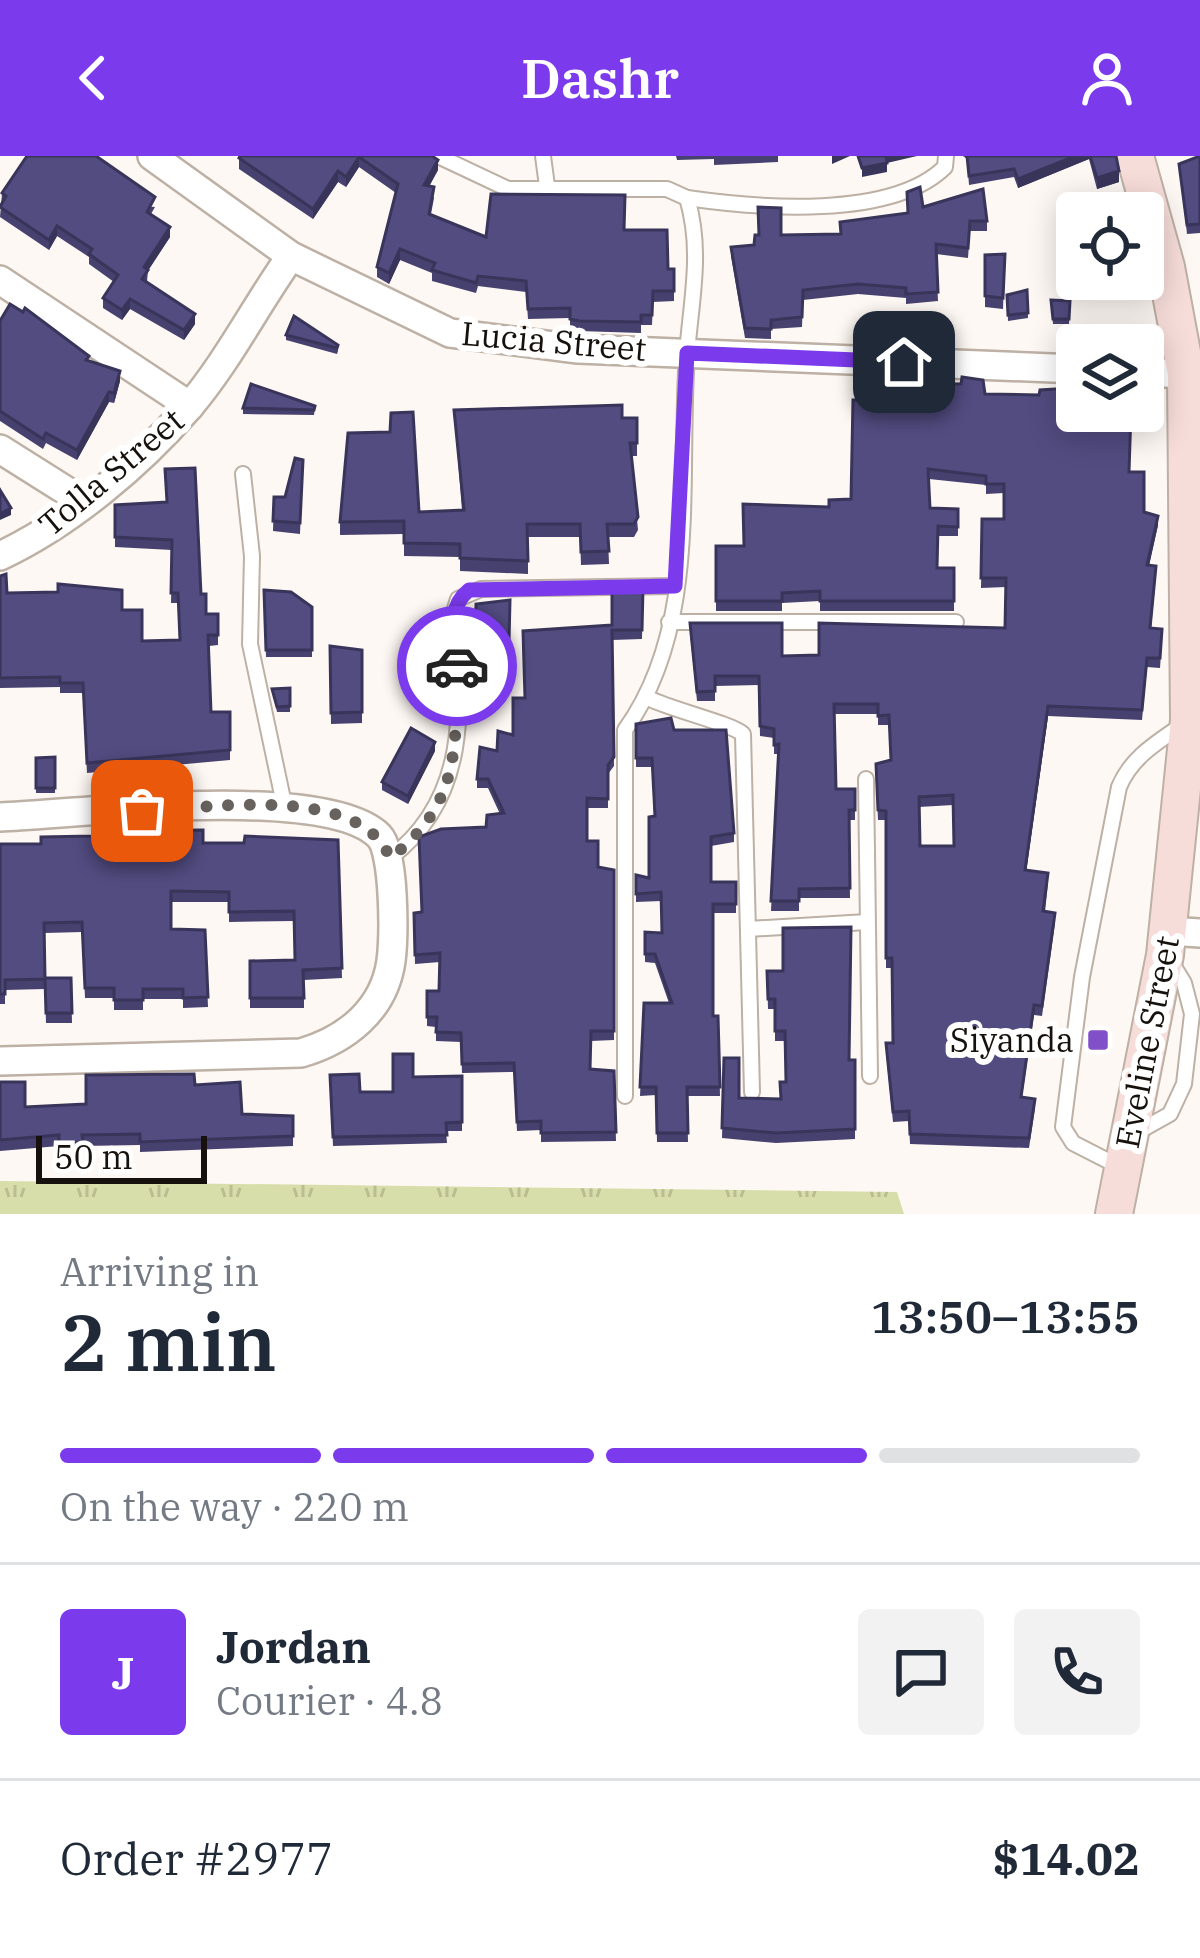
<!DOCTYPE html>
<html lang="en">
<head>
<meta charset="utf-8">
<style>
  :root { --surface:#fff; --page:#f2f2f3; --text:#1f2937; --muted:#747a83; --line:#e0e1e3; --accent:#7c3aed }
  body { margin:0; font-family:"IBM Plex Serif",serif; background:var(--page); color:var(--text); height:100vh; display:flex; flex-direction:column; font-size:45px; white-space:nowrap }
  * { box-sizing:border-box; margin:0 }
  p { font-size:39px; color:var(--muted) }
  .icon { flex:none; width:66px; height:66px; fill:none; stroke:currentColor; stroke-width:2; stroke-linecap:round; stroke-linejoin:round }
  .map { position:relative; height:1058px; overflow:hidden }
  .side { display:flex; flex-direction:column; background:var(--surface); flex:1 }
  .side>* { flex:none }
  .tools { position:absolute; left:1056px; top:36px; display:grid; gap:24px }
  .tools a { display:grid; place-items:center; width:108px; height:108px; border-radius:12px; background:var(--surface); box-shadow:0 6px 30px #0003; font-size:60px }
  .scale { position:absolute; left:36px; bottom:30px; width:171px; box-sizing:border-box; padding-left:12px; border:6px solid #16110d; border-top:0; font-size:33px; line-height:42px; white-space:nowrap; color:#16110d; -webkit-text-stroke:9px #fff; paint-order:stroke }
  .pin { position:absolute; display:grid; place-items:center; width:102px; height:102px; color:#fff; margin:-51px; border-radius:24px; box-shadow:0 6px 18px #0006 }
  .courier { position:absolute; display:grid; place-items:center; width:120px; height:120px; margin:-60px; border:9px solid #7c3aed; border-radius:50%; background:#fff; color:#222; box-shadow:0 3px 15px #0007 }
  .head em { font-style:normal; font-weight:600 }
  .head div { display:flex; flex-direction:column-reverse }
  .head { display:flex; align-items:center; justify-content:space-between; height:204px; padding:0 60px }
  h1 { font-size:78px; font-weight:600; line-height:90px }
  .bar { display:grid; grid-template-columns:repeat(4,1fr); gap:18px 12px; align-content:center; height:144px; padding:0 60px }
  .bar i { height:15px; border-radius:9px; background:var(--line) }
  .bar .current { background:var(--accent) }
  .bar p { grid-column:span 4 }
  .line { display:flex; align-items:center; gap:30px; padding:0 60px; border-top:3px solid var(--line) }
  .line div { flex:1 }
  .round { display:grid; place-items:center; flex:none; width:126px; height:126px; border-radius:12px; background:var(--page) }
  header { display:flex; justify-content:space-between; align-items:center; height:156px; padding:0 60px; background:var(--accent); color:#fff; font-size:54px; font-weight:600 }
  .map>svg:first-child { display:block }
</style>
</head>
<body>
<header><svg class="icon" aria-label="back" viewBox="0 0 24 24"><path d="M15 5l-7 7 7 7"/></svg>Dashr<svg class="icon" aria-label="person" viewBox="0 0 24 24"><circle cx="12" cy="8" r="4"/><path d="M4 21q1-7 8-7t8 7"/></svg></header>
<div class="map">
<svg width="1200" height="1058" viewBox="0 0 1200 1058">
  <defs>
    <pattern id="grass-tufts" width="24" height="20" patternUnits="userSpaceOnUse" patternTransform="scale(3)"><rect width="24" height="20" fill="#d8deaa"/><path d="M3 7l-1-3M5 7V3M7 7l1-3M15 17l-1-3M17 17v-4M19 17l1-3" fill="none" stroke="#b9bd91"/></pattern>
  </defs>
  <rect width="100%" height="100%" fill="#fef8f4"/>
  <path fill="url(#grass-tufts)" d="M0 1025 897 1036 904 1058H0Z"/>
  <g fill="none" stroke-linecap="round" stroke-linejoin="round">
    <g stroke="#bdb0a4" stroke-width="18">
      <g id="lane">
        <path d="M438 0 508 33H667L687 42C703 95 691 144 687 198 678 321 701 469 625 574V940"/>
        <path d="M543 0 547 30"/>
        <path d="M687 42C757 52 891 64 945 11L946 0"/>
        <path d="M243 318 252 400 250 488 284 648"/>
        <path d="M669 466H956"/>
        <path d="M648 542C672 554 730 567 743 578L752 936"/>
        <path d="M866 623 870 920"/>
        <path d="M390 702C468 643 464 552 452 462L458 443 481 433 675 430"/>
        <path d="M748 773 867 766"/>
        <path d="M1136 977 1170 958 1184 928 1192 858 1184 827 1171 806"/>
        <path d="M1120 1011 1073 987 1063 971 1082 821 1119 631C1132 600 1158 586 1185 567"/>
      </g>
    </g>
    <g stroke="#bdb0a4" stroke-width="32">
      <g id="street">
        <path d="M152 0 291 100 450 177 578 193 1077 213"/>
        <path d="M0 124 190 250"/>
        <path d="M1143 216 1186 218"/>
        <path d="M0 293 84 346"/>
        <path d="M0 400C68 368 138 310 188 252 227 207 256 149 291 100"/>
        <path d="M0 661C78 658 326 627 379 680 395 696 394 781 391 805 384 854 346 884 301 897L0 905"/>
        <path d="M1169 775 1200 777"/>
      </g>
    </g>
    <g stroke="#bdb0a4" stroke-width="40">
      <path id="secondary" d="M1114 1058 1165 799 1189 564 1186 218 1166 111 1135 0"/>
    </g>
    <use href="#lane" stroke="#fff" stroke-width="14"/>
    <use href="#street" stroke="#fff" stroke-width="27"/>
    <use href="#secondary" stroke="#f7ddda" stroke-width="36"/>
  </g>
  <g fill="#47416f" fill-rule="evenodd">
    <path d="M432 0 438 14 429 30 434 42 431 58 486 81 624 74 668 113H674V145L653 146 652 169H641V177L579 175 570 174V162L528 163 526 136 478 130 476 137 432 125V117L400 104 389 128 377 121V111L396 37 359 11 346 31 338 26 313 63 239 13V2Z"/>
    <path d="M676 0H778V6L714 9V3L677 4Z"/>
    <path d="M963 0H1116L1119 26 1097 33 1089 3 1018 32 1014 21 969 29 967 3Z"/>
    <path d="M1200 0V77L1187 78 1179 8Z"/>
    <path d="M2 37 155 51 151 58 170 81 148 114 147 126 195 168 184 184 130 153 122 164 103 152V142L114 126 89 108V101L57 80 49 94 0 61Z"/>
    <path d="M923 51 987 65V75H970L968 102 936 98 938 145 906 148V142L858 138 803 144 802 171 771 173V183L745 182 731 100V91L754 89 781 79 840 78Z"/>
    <path d="M1005 98 1003 153 985 151V99Z"/>
    <path d="M1027 134 1028 162 1008 165 1007 139Z"/>
    <path d="M1051 144 1070 145 1069 168H1053Z"/>
    <path d="M0 165 89 205 120 225 114 247 109 246 77 304 46 287 43 293 0 265Z"/>
    <path d="M286 179 338 189V195L337 198 286 184Z"/>
    <path d="M1156 235V263L1135 261V255Z"/>
    <path d="M985 238 1129 316 1144 356 1158 369 1149 409 1156 420 1151 472 1162 483 1160 512 1147 511 1142 564 1048 560 1026 715 1048 727 1045 756 1055 767 1042 860 1034 859 1022 941 1035 952 1029 992 910 988 909 965 893 966 886 897V887H893L892 812H886V664H878L876 618 891 604 889 569H878V558H834L836 633H855V664H849L850 742H799V755H771L778 598H774V582L760 580 759 529 715 530V545H697L690 477 782 500 819 499 1005 472 1006 431 981 432 982 363H1004V337L986 338V329L929 323 930 352 958 353V380H938L937 412H954V455H820V445L782 447V455H716V390H744L829 351 851 343ZM953 649 954 690H920L919 651Z"/>
    <path d="M315 250 314 259 243 258V252Z"/>
    <path d="M454 254 637 262V300H631L638 374 634 381H608L609 408 581 409 580 381H528V418L460 415V401L404 400V378L340 379V366L462 354Z"/>
    <path d="M303 304 300 378 273 375 274 341H285Z"/>
    <path d="M166 346 201 438 206 458H218V489L209 490 211 556H230V604L87 617 83 537H60V531L0 532V420L7 437 122 454 142 485 180 484 178 447H171L172 394 115 391V349Z"/>
    <path d="M643 432 642 483 612 484 614 610 608 618V652H587V685L598 711 614 714V884L591 885 590 913 614 915 616 985 541 986V974L517 975 514 916 462 917 461 886 436 885V871L427 870V835H439L440 806 415 808 414 757 421 756 486 671 500 658 488 632H477V623L497 595 513 579 524 542 612 469Z"/>
    <path d="M264 434 312 451V501H266Z"/>
    <path d="M510 444 509 495H475L476 448Z"/>
    <path d="M427 471 428 532 403 519V513Z"/>
    <path d="M330 490 362 494V567L331 568Z"/>
    <path d="M290 532V556H277L272 533Z"/>
    <path d="M636 568 674 574 734 677V686L711 690V726H736V757H713V860H718L720 940H687L688 986H657L656 939 640 940 644 847H669L655 807 645 806V776L661 777V745L636 746V719L649 722 654 660 652 611H636Z"/>
    <path d="M435 595 408 648 382 634V626Z"/>
    <path d="M55 601V637H36V602Z"/>
    <path d="M338 684 342 822 304 824V852H250V805L295 804 294 765 229 766V746H171V773L205 774 208 851 183 852V843H143V854H114V842H85L82 776 45 777V822H71L72 867H46L45 833 5 834V848H0V688L244 687Z"/>
    <path d="M767 815H783L849 904H855V983L776 987 722 982 724 902 739 942 781 943 786 926 785 885H775V853H768Z"/>
    <path d="M330 919 360 936H393L413 921 462 920V975H446L447 987 333 990Z"/>
    <path d="M0 926 25 951 86 948 195 929 242 958 293 960V990L140 996V989L83 990V997H59V990L0 995Z"/>
  </g>
  <g fill="#39355a">
    <path d="M832 0H850L832 8Z"/>
    <path d="M886 0H917L887 7V16L862 21V12Z"/>
    <path d="M1075 0H1089V3L1018 32V23Z"/>
    <path d="M359 1V11L346 31V21Z"/>
    <path d="M438 4V14L424 40V29Z"/>
    <path d="M338 15V26L313 63V53Z"/>
    <path d="M1119 15V26L1097 33V22Z"/>
    <path d="M57 70V80L49 94V84Z"/>
    <path d="M170 71V81L144 121V111Z"/>
    <path d="M400 93V104L389 128V117Z"/>
    <path d="M130 143V153L122 164V154Z"/>
    <path d="M195 158V168L184 184V174Z"/>
    <path d="M120 215V225L114 247V237Z"/>
    <path d="M109 236V246L77 304V294Z"/>
    <path d="M11 352V359L0 364V358Z"/>
    <path d="M1158 360V369L1147 419V409Z"/>
    <path d="M1048 550V560L1025 724V714Z"/>
    <path d="M435 586V595L408 648V640Z"/>
  </g>
  <g fill="#524c81" stroke="#39355a" stroke-width="3" fill-rule="evenodd">
    <path d="M27 0H96L155 41 147 56 170 71 144 111 148 114 142 123 195 158 184 174 130 143 122 154 103 142 118 119 89 98 92 93 57 70 49 84 0 51 6 40 2 37Z"/>
    <path d="M240 0H432L438 4 424 29 434 31 429 58 486 81 491 38 625 39 624 74H667L668 113H674V135H653L652 159H641V166L579 165 570 163V152L528 153 526 125 478 120 476 127 432 114 435 107 400 93 389 117 377 111 398 28 359 1 346 21 338 15 313 53 239 2Z"/>
    <path d="M858 0H886L887 7 862 12Z"/>
    <path d="M967 0H1075L1018 23 1014 13 969 20Z"/>
    <path d="M1090 0H1116L1119 15 1097 22Z"/>
    <path d="M1200 0V68L1187 69 1179 8Z"/>
    <path d="M920 31 923 51 983 33 987 65H970L968 92 936 88 938 136 906 138V132L858 128 803 134 802 161 771 164V173L745 172 731 91 754 89 755 79H759L758 51 781 52V79L841 78 840 66 908 57 907 36Z"/>
    <path d="M1005 98 1003 142 985 140V99Z"/>
    <path d="M1027 134 1028 157 1008 159 1007 139Z"/>
    <path d="M1051 144 1070 145 1069 163H1053Z"/>
    <path d="M10 148 23 156 25 152 89 200 86 204 120 215 114 237 109 236 77 294 46 277 43 283 0 255V165Z"/>
    <path d="M294 160 338 189 337 192 286 179Z"/>
    <path d="M962 221 983 224 985 238 1039 239 1040 234 1072 232 1077 233V255H1131L1129 316H1144V356L1158 360 1147 409 1156 410 1150 472 1162 473 1160 502H1147L1142 554 1048 550 1025 714 1048 717 1043 755 1055 757 1042 850 1034 849 1021 941 1035 943 1029 982 910 978 909 955 893 956 886 887H893L892 802H886V655L878 654 876 608 891 604 889 559 878 560V548H834L836 633H855V654H849L850 732 799 733V745H771L779 588 774 589V573L760 570 759 520H715V535L697 536 690 467H782V500L819 499V467L1005 472 1006 422H981L982 363H1004V328H986V320L928 313 930 352 958 353V371L938 370 937 412H954V445H820V435L782 437V445H716V390H744L743 348 829 351V344L851 343 853 244 903 243V232H917V227L961 228ZM953 639 954 690H920L919 641Z"/>
    <path d="M251 228 315 250 314 254 243 252Z"/>
    <path d="M1156 235V258L1135 255H1143V236Z"/>
    <path d="M622 249V262H637V287H630L638 361 634 368H607L609 395 581 396 580 368H527L528 405 460 402V388L404 387V365L340 366 348 277 390 276 391 257 413 256 419 356 464 354 454 254Z"/>
    <path d="M295 302 303 304 300 367 273 365 274 341H285Z"/>
    <path d="M195 312 201 438H206V458H218V479H208L211 556H230V594L87 607 83 527H60V521L0 522V420L6 418 7 437 58 436V428L122 434V454H142V485L180 484 178 437H171L172 384 115 381V349L167 346 165 313Z"/>
    <path d="M0 334 11 352 0 358Z"/>
    <path d="M643 432 642 474H612L614 601 608 609V643L587 642V685H598V711L614 714V875H591L590 913 614 915 616 976 541 977V965L517 966 514 907 462 908 461 877 436 876 437 861H427V835H439L440 797 415 799 414 757 422 756 419 681 441 673 486 671 487 659 504 657 488 623H477L480 591 497 595 498 575 513 579V542H525L523 475 612 469V433Z"/>
    <path d="M264 434 291 436 312 451V494H266Z"/>
    <path d="M510 444 509 485 475 484 476 448Z"/>
    <path d="M427 471 428 527 403 513Z"/>
    <path d="M330 490 362 494V556L331 557Z"/>
    <path d="M290 532V550L277 551 272 533Z"/>
    <path d="M671 562 674 574H726L734 677 711 681V726H736V748H713V860H718L720 931H687L688 977H657L656 931H640L644 847H672L655 798H645V776L662 777 661 736 636 738V719L649 722V661L655 660 652 602H636V568Z"/>
    <path d="M411 572 435 586 408 640 382 626Z"/>
    <path d="M55 601V632H36V602Z"/>
    <path d="M203 674V687H244L245 680 338 684 342 812 303 814 304 842H250V805L295 804 294 755 229 756V736L171 735V773L205 774 208 841 183 842V833H143V844H114V832H85L82 766 44 767 45 822H71L72 857H46L45 823 5 824V838H0V688H41V681L93 680V675Z"/>
    <path d="M851 771 849 904H855V973L776 977 722 972 724 902H739V942L781 943 780 926H786L785 875H775V843H768L767 815H783V772Z"/>
    <path d="M393 898H413V921L462 920V966L446 967 447 979 333 981 330 919 359 918 360 936H393Z"/>
    <path d="M194 918 195 929 240 926 242 958 293 960V980L140 986V978L82 979 83 986 59 987V979L0 984V926H25V951L86 948V919Z"/>
  </g>
  <g fill="none" stroke-linecap="round" stroke-linejoin="round">
    <path stroke="#67625e" stroke-width="12" stroke-dasharray="0 21.6" d="M142 655C209 652 359 627 390 702 460 649 456 591 457 510"/>
    <path stroke="#7c3aed" stroke-width="15" d="M457 510C457 483 444 454 469 434L675 430 687 197 904 206"/>
  </g>
  <rect fill="#814fc7" stroke="#fff" stroke-width="4.5" x="1086" y="872" width="24" height="24" rx="6"/>
  <g text-anchor="middle" stroke-width="12" stroke-linejoin="round" paint-order="stroke">
    <g font-size="33" fill="#16110d" stroke="#fff">
      <text transform="translate(554 185) rotate(5)" y="12">Lucia Street</text>
      <text transform="translate(111 316) rotate(-40)" y="12">Tolla Street</text>
      <text transform="translate(1147 886) rotate(-79)" y="12">Eveline Street</text>
    </g>
    <g font-size="33" fill="#16110d" stroke="#fff" text-anchor="end">
      <text x="1074" y="896">Siyanda</text>
    </g>
  </g>
</svg>
<div class="tools">
<a><svg class="icon" aria-label="locate" viewBox="0 0 24 24"><circle cx="12" cy="12" r="6"/><path d="M12 2v4M12 18v4M2 12h4M18 12h4"/></svg></a>
<a><svg class="icon" aria-label="layers" viewBox="0 0 24 24"><path d="M12 4l9 5-9 5-9-5zM3 14l9 5 9-5"/></svg></a>
</div>
<div class="scale">50 m</div>
<div class="pin" style="left:142px;top:655px;background:#ea580c"><svg class="icon" aria-label="bag" viewBox="0 0 24 24"><path d="M5 8h14l-1 12H6zM9 8a3 3 0 0 1 6 0"/></svg></div>
<div class="pin" style="left:904px;top:206px;background:#1f2937"><svg class="icon" aria-label="home" viewBox="0 0 24 24"><path d="M3 11l9-7 9 7M6 9v11h12V9"/></svg></div>
<div class="courier" style="left:457px;top:510px"><svg class="icon" aria-label="car" viewBox="0 0 24 24"><path d="M5 17H2v-5l4-1 3-4h7l3 4 3 1v5h-3M9 17h6M6 11h13"/><circle cx="7" cy="17" r="2"/><circle cx="17" cy="17" r="2"/></svg></div>
</div>
<section class="side">
<div class="head"><div><h1>2 min</h1><p>Arriving in</p></div><em>13:50–13:55</em></div>
<div class="bar"><i class="current"></i><i class="current"></i><i class="current"></i><i></i><p>On the way · 220 m</p></div>
<div class="line" style="height:216px"><b class="round" style="background:var(--accent);color:#fff">J</b><div><b>Jordan</b><p>Courier · 4.8</p></div><a class="round"><svg class="icon" aria-label="chat" viewBox="0 0 24 24"><path d="M4 5h16v11H9l-5 4z"/></svg></a><a class="round"><svg class="icon" aria-label="phone" viewBox="0 0 24 24"><path d="M5 4h4l2 5-3 2q2 4 5 5l2-3 5 2v4C11 20 4 13 5 4z"/></svg></a></div>
<div class="line" style="height:156px"><div>Order #2977</div><b>$14.02</b></div>
</section>
</body>
</html>
